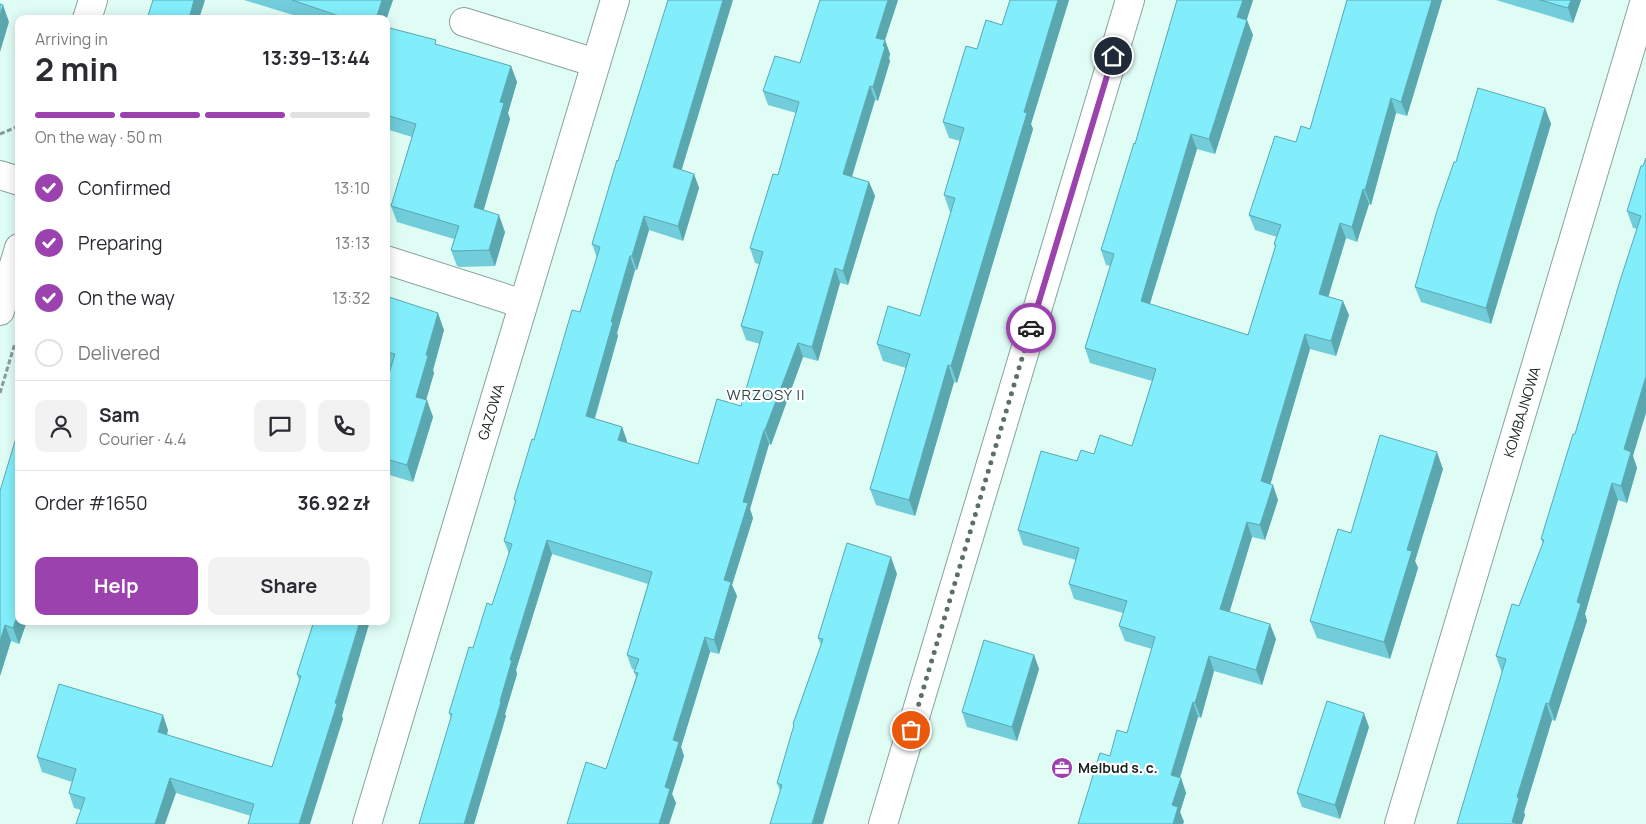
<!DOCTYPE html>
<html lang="en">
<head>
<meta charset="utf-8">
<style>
  :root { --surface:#fff; --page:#f2f2f3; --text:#2b2b33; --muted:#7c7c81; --line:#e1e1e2; --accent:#9b42ae }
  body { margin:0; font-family:Manrope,sans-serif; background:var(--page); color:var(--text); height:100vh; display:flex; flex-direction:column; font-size:19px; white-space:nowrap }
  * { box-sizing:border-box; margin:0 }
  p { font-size:16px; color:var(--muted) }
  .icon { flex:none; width:28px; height:28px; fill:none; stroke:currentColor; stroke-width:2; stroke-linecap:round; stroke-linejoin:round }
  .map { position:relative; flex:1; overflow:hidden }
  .panel { position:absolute; left:15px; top:15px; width:375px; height:610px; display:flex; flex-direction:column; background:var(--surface); border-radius:10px; box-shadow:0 2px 12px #0003 }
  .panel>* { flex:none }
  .pin { position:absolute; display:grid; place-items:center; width:42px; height:42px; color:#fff; margin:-21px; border:2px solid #fff; border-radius:50%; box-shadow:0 1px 5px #0007 }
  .courier { position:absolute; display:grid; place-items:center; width:50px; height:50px; margin:-25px; border:4px solid #9b42ae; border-radius:50%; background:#fff; color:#222; box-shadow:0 1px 6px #0007 }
  .summary em { font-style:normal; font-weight:700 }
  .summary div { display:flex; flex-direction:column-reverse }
  .summary { display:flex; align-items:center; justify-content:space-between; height:85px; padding:0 20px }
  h1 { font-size:32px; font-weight:700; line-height:38px }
  .bar { display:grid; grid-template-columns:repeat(4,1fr); gap:8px 5px; align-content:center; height:60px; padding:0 20px }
  .bar i { height:6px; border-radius:4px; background:var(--line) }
  .bar .selected { background:var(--accent) }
  .bar p { grid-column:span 4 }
  .line { display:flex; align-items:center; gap:12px; padding:0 20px; border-top:1px solid var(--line) }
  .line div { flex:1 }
  .round { display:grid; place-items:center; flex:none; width:52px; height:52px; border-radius:10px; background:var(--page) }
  ol { padding:0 20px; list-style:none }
  li { display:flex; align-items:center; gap:15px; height:55px }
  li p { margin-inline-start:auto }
  li .icon { padding:5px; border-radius:50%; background:var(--accent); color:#fff; stroke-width:4 }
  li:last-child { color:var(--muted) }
  li i { width:28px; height:28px; border:2px solid var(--line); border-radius:50% }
  .primary-button { display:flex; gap:10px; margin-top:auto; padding:10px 20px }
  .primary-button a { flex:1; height:58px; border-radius:10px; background:var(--accent); color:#fff; font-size:20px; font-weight:700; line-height:58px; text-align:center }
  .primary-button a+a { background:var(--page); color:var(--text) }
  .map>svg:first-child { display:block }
</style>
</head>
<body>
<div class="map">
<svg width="1646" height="824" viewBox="0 0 1646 824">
  <rect width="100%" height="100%" fill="#e0fdf5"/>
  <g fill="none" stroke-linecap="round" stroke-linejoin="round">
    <g stroke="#88a39c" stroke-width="30">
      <g id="minor">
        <path d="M87 19 93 0"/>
        <path d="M464 22 596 63"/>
        <path d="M0 175 19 181"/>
        <path d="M386 260 523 304"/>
        <path d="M0 311 19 248"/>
        <path d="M367 824 615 0"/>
        <path d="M883 824 1130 0"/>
        <path d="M1399 824 1645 0"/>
      </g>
    </g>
    <g stroke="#889d97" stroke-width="3" stroke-dasharray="5 2.5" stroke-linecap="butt">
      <path d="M0 134 19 126"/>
      <path d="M0 393 15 343"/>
    </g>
    <use href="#minor" stroke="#fff" stroke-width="28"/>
  </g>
  <g fill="#70cdd9">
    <path d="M244 0H393L386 20V19H306Z"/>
    <path d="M898 0 885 40 890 54 889 58 890 61 878 101 875 100 852 177 869 182 875 196 848 285 840 283 818 361 803 357 771 445 769 444 750 509 753 518 732 585 737 596 719 654 710 652 681 747 684 756 672 794 676 803 669 824H567L606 769 636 677 634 672 635 670 632 669 627 655 648 584 552 554 516 670 517 674 505 714 506 716 474 824H419L451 718 449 713 473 648 492 605 509 554 504 541 515 503 514 499 534 440 580 312 597 258 592 244 681 170 694 174 699 188 683 241 649 230 637 270H635L617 333 618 336 595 419 622 427 627 441V443L698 464 741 406 760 344 746 340 741 326 759 264 755 263 750 248 778 175 796 113 768 105 763 91 800 63Z"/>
    <path d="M1010 0H1069L1031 124 1033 129 957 383 954 382 915 516 876 505 870 489 906 368 883 361 877 344 920 316 951 212H950L944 195 960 141 949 138 943 122 977 49 1002 25Z"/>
    <path d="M1177 0H1253L1246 20 1253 35 1215 154 1197 149 1150 304 1248 335 1275 247 1274 244 1277 237 1255 230 1249 215 1296 142 1310 129 1347 0H1442L1407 116 1396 113 1371 205 1369 204 1357 242 1346 238 1328 296 1349 315 1336 356 1310 349 1270 484 1278 500 1265 540 1252 537 1229 612 1276 639 1262 685 1214 671 1201 718 1198 717 1180 778H1181L1186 793 1180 812 1184 822 1110 756 1127 733 1152 649 1125 641 1119 626 1123 613 1074 599 1069 584 1076 560 1023 545 1018 530 1077 461 1094 454 1132 446 1152 381 1090 363 1085 348 1110 266 1106 265 1101 250 1135 144Z"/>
    <path d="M1496 0H1581L1573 23Z"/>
    <path d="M386 27 438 45 511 66 517 82 508 113 510 119 483 210 505 232 495 266 460 267 457 266 451 250 454 239 397 222 391 206 412 137 386 129Z"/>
    <path d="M1545 108 1551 124 1491 324 1421 302 1415 287Z"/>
    <path d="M1643 166 1633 456 1637 468 1627 503 1618 500 1585 614 1587 621 1555 721 1552 720 1524 812 1525 815 1522 824 1502 673 1496 656 1519 606 1543 544 1541 539 1575 434 1637 229 1633 228 1627 211Z"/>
    <path d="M386 296 444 330 433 370 434 373 426 400 433 417 413 482 386 474V383L391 368 386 367Z"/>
    <path d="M19 428V621H27L19 644 11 641 0 676Z"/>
    <path d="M1443 469 1415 561 1418 568 1390 659 1317 638 1310 621 1351 533Z"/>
    <path d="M897 574 780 791 777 783 794 726 793 724 821 645 818 638Z"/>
    <path d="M314 621 343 719 251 816 176 793 81 810 74 808 69 793 72 782 42 772 37 757 168 730 167 735 272 767 299 680 297 674Z"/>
    <path d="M1034 655 1039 669 1017 741 967 727 962 712Z"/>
    <path d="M1369 727 1340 819 1302 807 1297 793Z"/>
  </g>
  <g fill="#5ba7b0">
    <path d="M194 0H205L199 19H189Z"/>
    <path d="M382 0H393L386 20V19H376Z"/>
    <path d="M723 0H733L678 182 673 167Z"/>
    <path d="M888 0H898L881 52 876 38Z"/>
    <path d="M1058 0H1069L1031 124 1033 129 957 383 951 366 1024 112Z"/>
    <path d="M1243 0H1253L1243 32 1237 17Z"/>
    <path d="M1432 0H1442L1407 116 1401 102Z"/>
    <path d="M1571 0H1581L1573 23 1568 8Z"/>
    <path d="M3 5 9 22 0 52V16Z"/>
    <path d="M1247 20 1253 35 1215 154 1209 139Z"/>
    <path d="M885 40 890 54 889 58 890 61 878 101 873 87Z"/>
    <path d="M511 66 517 82 508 113 510 119 480 223 474 207 500 102Z"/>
    <path d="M870 86 875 100 848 189 843 174Z"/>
    <path d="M1391 98 1396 113 1371 205 1365 190Z"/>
    <path d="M1545 108 1551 124 1491 324 1486 308Z"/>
    <path d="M1191 134 1197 149 1146 316 1141 301Z"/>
    <path d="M694 174 699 188 683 241 678 226Z"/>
    <path d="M869 182 875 196 848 285 843 271Z"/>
    <path d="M1363 189 1369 204 1357 242 1352 227Z"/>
    <path d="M499 215 505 232 495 266 489 250Z"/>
    <path d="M644 216 649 230 637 270 632 256Z"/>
    <path d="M1340 223 1346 238 1325 308 1319 294Z"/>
    <path d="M630 256 635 270 617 333 618 336 591 430 586 416 611 322Z"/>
    <path d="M835 268 840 283 818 361 812 347Z"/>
    <path d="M1343 301 1349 315 1336 356 1331 341Z"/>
    <path d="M438 313 444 330 433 370 434 373 422 414 416 397 426 355Z"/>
    <path d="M1305 334 1310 349 1267 496 1261 481Z"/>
    <path d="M798 343 803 357 771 445 765 430Z"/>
    <path d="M948 365 954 382 915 516 909 500Z"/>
    <path d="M1646 376V413L1633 456 1637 468 1627 503 1621 486 1624 449Z"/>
    <path d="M427 400 433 417 413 482 407 465Z"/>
    <path d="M622 427 627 441 623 455 618 440Z"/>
    <path d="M764 430 769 444 750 509 753 518 732 585 737 596 719 654 714 640 724 580 743 502Z"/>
    <path d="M1437 452 1443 469 1415 561 1418 568 1390 659 1384 642 1407 550Z"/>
    <path d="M1612 483 1618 500 1585 614 1587 621 1555 721 1549 704 1577 602Z"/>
    <path d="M1273 485 1278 500 1265 540 1260 525Z"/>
    <path d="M1247 522 1252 537 1226 624 1220 609Z"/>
    <path d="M547 540 552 554 516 670 517 674 505 714 506 716 474 824H464L500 701 510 660Z"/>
    <path d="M891 557 897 574 823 824H812Z"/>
    <path d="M19 611V621H27L19 644 13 628Z"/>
    <path d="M360 621H370L342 716 343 719 310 824H299Z"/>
    <path d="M1270 624 1276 639 1262 685 1256 670Z"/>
    <path d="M5 625 11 641 0 676V641Z"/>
    <path d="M705 637 710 652 681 747 684 756 672 794 676 803 669 824H659L673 740Z"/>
    <path d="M1034 655 1039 669 1017 741 1012 727Z"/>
    <path d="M1209 656 1214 671 1201 718 1195 703Z"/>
    <path d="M1193 702 1198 717 1176 790 1171 775Z"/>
    <path d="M1546 703 1552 720 1524 812 1525 815 1522 824H1512V822L1517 797Z"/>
    <path d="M1364 713 1369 727 1340 819 1335 805Z"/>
    <path d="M163 715 168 730 163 748 158 732Z"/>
    <path d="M170 778 176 793 165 824H155Z"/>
    <path d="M1181 778 1186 793 1180 812 1184 822 1183 824H1173L1172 805Z"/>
  </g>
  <g fill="#82eefc" stroke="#5ba7b0">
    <path d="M153 0H194L189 19H147Z"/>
    <path d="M292 0H382L376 19H338L339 16Z"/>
    <path d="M668 0H723L673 167 694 174 678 226 644 216 632 256H630L611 322H613L586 416 622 427 618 440 698 464 717 399 741 406 763 332 741 326 763 252 750 248 773 174 778 175 799 102 763 91 775 56 800 63 820 0H888L876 38 885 40 883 46 885 47 873 87 870 86 843 174 869 182 843 271 835 268 812 347 798 343 765 430H764L743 502 748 503 724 580 731 582 714 640 705 637 673 740 679 742 665 787 670 789 659 824H567L586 762 606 769 638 673 634 672 639 659 627 655 652 572 547 540 510 660H512L500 701 501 702 464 824H419L452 714 449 713 469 647 473 648 487 603 492 605 512 544 504 541 516 500 514 499 532 439 534 440 572 310 580 312 600 247 592 244 617 160 618 161Z"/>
    <path d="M1010 0H1058L1024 112 1027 113 951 366 948 365 909 500 870 489 910 354 877 344 888 306 920 316 955 198 944 195 964 128 943 122 966 46 977 49 986 20 1002 25Z"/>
    <path d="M1177 0H1243L1237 17 1247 20 1209 139 1191 134 1141 301 1248 335 1276 245 1274 244 1281 225 1249 215 1275 136 1296 142 1301 126 1310 129 1347 0H1432L1401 102 1391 98 1365 190 1363 189 1352 227 1340 223 1319 294 1343 301 1331 341 1305 334 1261 481 1273 485 1260 525 1247 522 1220 609 1270 624 1256 670 1209 656 1195 703 1193 702 1171 775 1181 778 1172 805 1178 807 1173 824H1078L1100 753 1110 756 1117 730 1127 733 1155 637 1119 626 1127 601 1069 584 1079 548 1018 530 1041 451 1077 461 1081 450 1094 454 1100 435 1132 446 1156 369 1085 348 1114 254 1101 250 1134 143 1135 144Z"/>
    <path d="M1540 0H1571L1568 8Z"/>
    <path d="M0 4 3 5 0 16Z"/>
    <path d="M386 27 436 40 435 44 511 66 500 102 504 103 474 207 499 215 489 250 454 251 451 250 459 226 391 206 416 124 386 115Z"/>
    <path d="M1478 88 1545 108 1486 308 1415 287 1437 211 1454 162H1456Z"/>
    <path d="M1646 158V376L1624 449 1631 452 1621 486 1612 483 1577 602 1581 604 1549 704 1546 703 1517 797 1519 798 1512 822 1518 824H1457L1506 659 1496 656 1512 604 1519 606 1544 540 1541 539 1573 434H1575L1619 284 1641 216 1627 211 1641 166H1643Z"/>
    <path d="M386 296 438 313 426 355 428 356 416 397 427 400 407 465 386 459V383L395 354 386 352Z"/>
    <path d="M19 428V611L13 628 5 625 0 641V491Z"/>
    <path d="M1380 435 1437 452 1407 550 1412 551 1384 642 1310 621 1338 529 1351 533Z"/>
    <path d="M847 543 891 557 812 824H770L782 785 777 783 794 725 793 724 823 639 818 638Z"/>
    <path d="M314 621H360L335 703 337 704 299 824H248L254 804 170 778 155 824H76L85 798 69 793 76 769 37 757 59 684 163 715 158 732 272 767 301 676 297 674Z"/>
    <path d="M984 640 1034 655 1012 727 962 712Z"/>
    <path d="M1327 701 1364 713 1335 805 1297 793Z"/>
  </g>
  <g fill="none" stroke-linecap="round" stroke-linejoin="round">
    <path stroke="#5d6f6a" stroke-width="5" stroke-dasharray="0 9" d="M911 730 1031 328"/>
    <path stroke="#9b42ae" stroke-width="6" d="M1031 328 1113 56"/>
  </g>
  <defs>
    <g id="office-disc" transform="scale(1.125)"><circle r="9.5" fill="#9b42ae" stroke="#fff"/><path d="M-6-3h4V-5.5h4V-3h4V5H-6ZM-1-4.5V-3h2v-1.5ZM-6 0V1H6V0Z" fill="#fff"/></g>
  </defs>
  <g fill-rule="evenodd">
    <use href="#office-disc" x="1062" y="768"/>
  </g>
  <g text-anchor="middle" stroke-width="4.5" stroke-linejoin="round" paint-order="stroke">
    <g font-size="14" fill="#17221f" stroke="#fff">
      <text transform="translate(491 412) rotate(-73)" y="5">GAZOWA</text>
      <text transform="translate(1522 412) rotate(-73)" y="5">KOMBAJNOWA</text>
    </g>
    <g font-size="14" font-weight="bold" fill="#17221f" stroke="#fff" text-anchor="start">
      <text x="1078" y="773">Melbud s. c.</text>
    </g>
    <g font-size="15" letter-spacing="1" fill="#2f4742" stroke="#fff">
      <text x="766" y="400">WRZOSY II</text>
    </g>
  </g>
</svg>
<div class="pin" style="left:911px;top:730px;background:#ea580c"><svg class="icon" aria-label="bag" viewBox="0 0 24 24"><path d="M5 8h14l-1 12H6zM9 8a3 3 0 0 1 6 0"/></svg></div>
<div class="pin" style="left:1113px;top:56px;background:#1f2937"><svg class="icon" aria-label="home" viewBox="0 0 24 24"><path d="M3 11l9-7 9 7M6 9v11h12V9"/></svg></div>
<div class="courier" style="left:1031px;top:328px"><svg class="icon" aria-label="car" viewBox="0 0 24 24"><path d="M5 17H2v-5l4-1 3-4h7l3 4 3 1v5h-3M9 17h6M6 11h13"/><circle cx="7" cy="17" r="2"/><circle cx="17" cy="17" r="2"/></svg></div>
<section class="panel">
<div class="summary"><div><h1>2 min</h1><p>Arriving in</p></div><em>13:39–13:44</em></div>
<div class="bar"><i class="selected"></i><i class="selected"></i><i class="selected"></i><i></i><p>On the way · 50 m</p></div>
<ol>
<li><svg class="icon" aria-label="check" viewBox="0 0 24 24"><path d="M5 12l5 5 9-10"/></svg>Confirmed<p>13:10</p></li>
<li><svg class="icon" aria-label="check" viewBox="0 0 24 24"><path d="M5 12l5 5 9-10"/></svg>Preparing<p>13:13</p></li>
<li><svg class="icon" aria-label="check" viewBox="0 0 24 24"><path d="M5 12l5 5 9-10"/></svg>On the way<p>13:32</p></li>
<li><i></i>Delivered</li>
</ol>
<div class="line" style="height:90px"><a class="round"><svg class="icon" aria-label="person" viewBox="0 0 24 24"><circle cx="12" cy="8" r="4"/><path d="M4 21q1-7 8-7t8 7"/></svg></a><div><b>Sam</b><p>Courier · 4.4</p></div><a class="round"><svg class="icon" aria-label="chat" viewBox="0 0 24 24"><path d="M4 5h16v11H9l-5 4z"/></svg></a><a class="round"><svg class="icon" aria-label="phone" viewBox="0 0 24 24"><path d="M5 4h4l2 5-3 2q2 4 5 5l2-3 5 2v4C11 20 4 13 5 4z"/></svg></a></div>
<div class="line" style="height:65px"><div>Order #1650</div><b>36.92 zł</b></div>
<div class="primary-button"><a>Help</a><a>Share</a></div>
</section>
</div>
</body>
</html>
